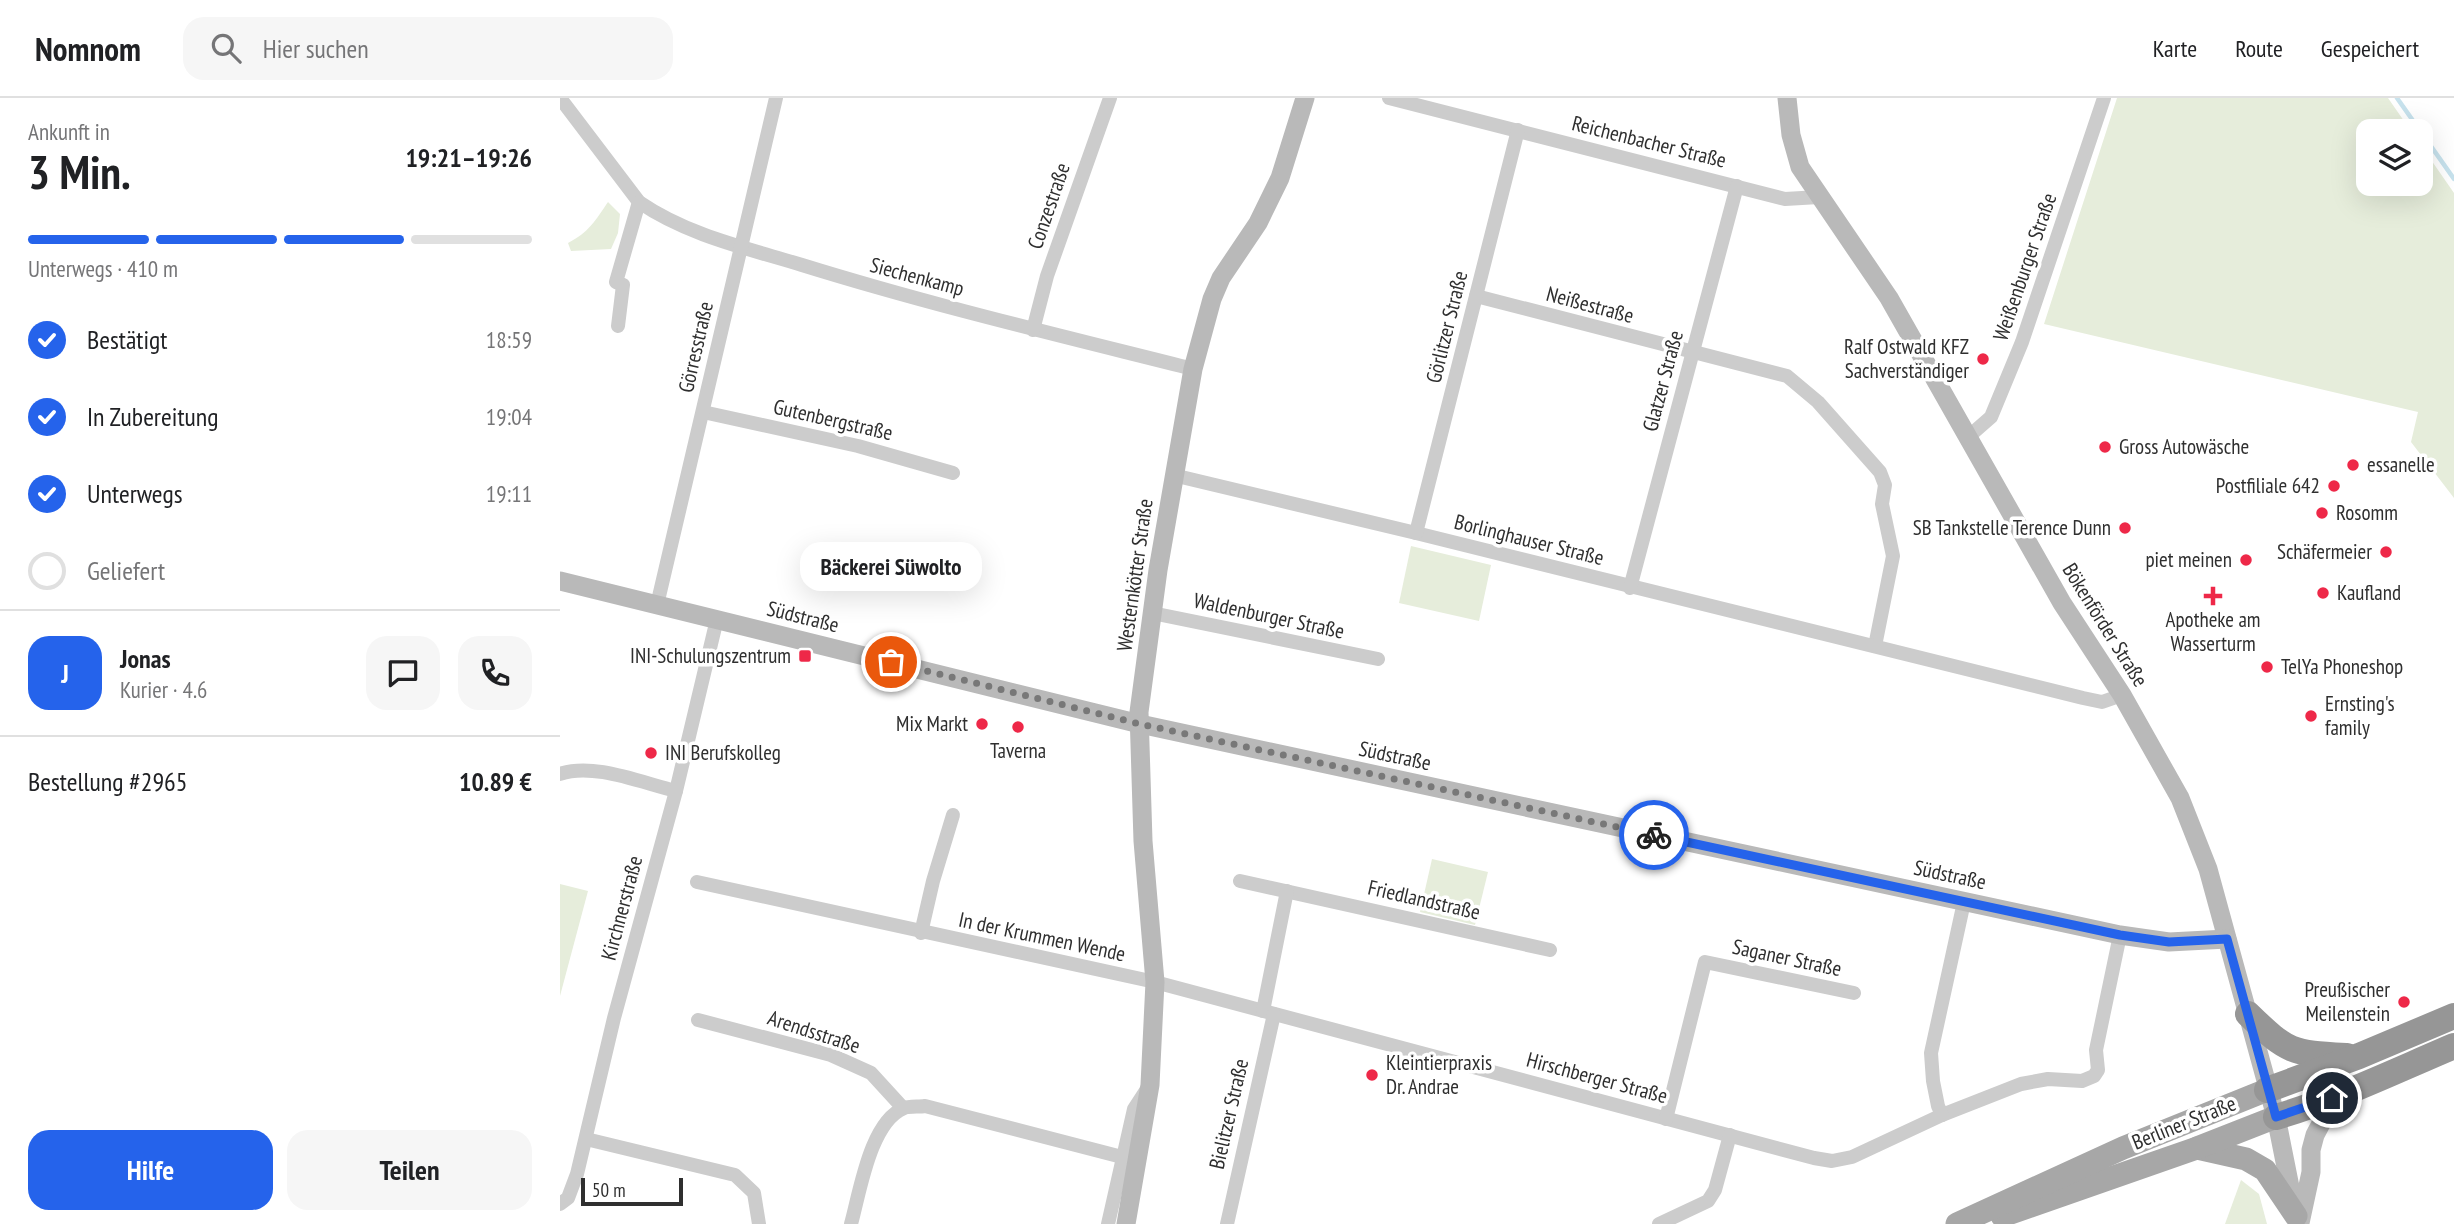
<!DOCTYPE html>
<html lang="de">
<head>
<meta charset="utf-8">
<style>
  :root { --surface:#fff; --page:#f6f6f6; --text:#202124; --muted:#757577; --line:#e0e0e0; --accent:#2563eb }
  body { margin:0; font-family:"PT Sans Narrow",sans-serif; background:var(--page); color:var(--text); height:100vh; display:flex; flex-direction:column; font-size:26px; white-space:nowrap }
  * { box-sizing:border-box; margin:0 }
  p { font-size:23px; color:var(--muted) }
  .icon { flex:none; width:38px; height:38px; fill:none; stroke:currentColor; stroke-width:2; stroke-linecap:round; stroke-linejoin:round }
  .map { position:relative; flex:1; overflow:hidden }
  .panel { display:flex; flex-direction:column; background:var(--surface); width:560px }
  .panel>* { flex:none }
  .buttons { position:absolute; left:1796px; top:21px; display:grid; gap:14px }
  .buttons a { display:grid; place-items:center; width:77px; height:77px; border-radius:14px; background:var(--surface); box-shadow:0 7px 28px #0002; font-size:35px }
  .scale { position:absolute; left:21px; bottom:18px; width:102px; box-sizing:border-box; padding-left:7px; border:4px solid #2f2f2f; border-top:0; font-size:19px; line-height:24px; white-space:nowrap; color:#2f2f2f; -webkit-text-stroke:5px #fff; paint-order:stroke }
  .pin { position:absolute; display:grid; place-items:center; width:60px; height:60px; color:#fff; margin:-30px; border:4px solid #fff; border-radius:50%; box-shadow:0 2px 7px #0007 }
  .courier { position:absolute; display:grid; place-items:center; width:70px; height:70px; margin:-35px; border:5px solid #2563eb; border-radius:50%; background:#fff; color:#222; box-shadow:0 2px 9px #0007 }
  .bubble { position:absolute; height:49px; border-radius:21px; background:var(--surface); box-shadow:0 7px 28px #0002; font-size:23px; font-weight:800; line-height:49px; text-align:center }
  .head em { font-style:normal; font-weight:800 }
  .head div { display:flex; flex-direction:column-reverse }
  .head { display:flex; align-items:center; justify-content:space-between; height:119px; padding:0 28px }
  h1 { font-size:46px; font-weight:800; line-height:52px }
  .bar { display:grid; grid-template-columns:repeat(4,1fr); gap:10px 7px; align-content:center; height:84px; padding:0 28px }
  .bar i { height:9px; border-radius:5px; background:var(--line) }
  .bar .selected { background:var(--accent) }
  .bar p { grid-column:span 4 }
  .line { display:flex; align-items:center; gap:18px; padding:0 28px; border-top:2px solid var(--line) }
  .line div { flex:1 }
  .round { display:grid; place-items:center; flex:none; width:74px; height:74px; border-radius:21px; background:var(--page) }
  ol { padding:0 28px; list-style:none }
  li { display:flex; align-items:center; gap:21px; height:77px }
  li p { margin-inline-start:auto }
  li .icon { padding:7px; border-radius:50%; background:var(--accent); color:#fff; stroke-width:4 }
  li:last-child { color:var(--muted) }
  li i { width:38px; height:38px; border:4px solid var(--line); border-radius:50% }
  .primary-button { display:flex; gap:14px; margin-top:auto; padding:14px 28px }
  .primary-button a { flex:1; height:80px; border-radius:21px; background:var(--accent); color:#fff; font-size:28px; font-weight:800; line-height:80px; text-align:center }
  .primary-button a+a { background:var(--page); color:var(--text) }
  header { display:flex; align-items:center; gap:42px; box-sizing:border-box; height:98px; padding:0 35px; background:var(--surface); border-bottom:2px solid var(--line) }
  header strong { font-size:33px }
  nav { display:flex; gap:38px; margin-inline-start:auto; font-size:24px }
  .search { width:490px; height:63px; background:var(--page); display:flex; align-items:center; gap:18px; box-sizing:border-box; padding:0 24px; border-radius:21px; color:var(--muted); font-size:26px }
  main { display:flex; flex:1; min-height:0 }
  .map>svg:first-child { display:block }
</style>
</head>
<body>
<header>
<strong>Nomnom</strong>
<div class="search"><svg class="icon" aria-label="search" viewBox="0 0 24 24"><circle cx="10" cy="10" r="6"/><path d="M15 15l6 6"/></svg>Hier suchen</div>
<nav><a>Karte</a><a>Route</a><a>Gespeichert</a></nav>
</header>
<main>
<section class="panel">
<div class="head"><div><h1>3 Min.</h1><p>Ankunft in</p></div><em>19:21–19:26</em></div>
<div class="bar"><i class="selected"></i><i class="selected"></i><i class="selected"></i><i></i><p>Unterwegs · 410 m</p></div>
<ol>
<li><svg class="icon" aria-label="check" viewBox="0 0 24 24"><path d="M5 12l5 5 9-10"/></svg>Bestätigt<p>18:59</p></li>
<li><svg class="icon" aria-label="check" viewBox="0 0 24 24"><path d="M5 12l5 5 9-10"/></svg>In Zubereitung<p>19:04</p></li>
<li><svg class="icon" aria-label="check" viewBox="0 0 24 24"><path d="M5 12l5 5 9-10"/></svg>Unterwegs<p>19:11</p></li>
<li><i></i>Geliefert</li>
</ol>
<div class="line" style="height:126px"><b class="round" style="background:var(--accent);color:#fff">J</b><div><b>Jonas</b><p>Kurier · 4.6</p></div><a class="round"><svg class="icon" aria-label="chat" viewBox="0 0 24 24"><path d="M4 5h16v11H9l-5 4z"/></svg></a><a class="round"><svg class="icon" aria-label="phone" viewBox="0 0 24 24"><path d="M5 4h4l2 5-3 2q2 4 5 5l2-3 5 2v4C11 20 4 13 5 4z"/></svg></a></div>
<div class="line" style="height:91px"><div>Bestellung #2965</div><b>10.89 €</b></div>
<div class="primary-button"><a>Hilfe</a><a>Teilen</a></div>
</section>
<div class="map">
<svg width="1894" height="1126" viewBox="0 0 1894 1126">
  <rect width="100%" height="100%" fill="#fff"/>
  <g fill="#e6eddb">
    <path d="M1557 0H1828L1851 33H1808V86H1860V46L1894 95V400L1851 344 1858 314 1484 226Z"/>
    <path d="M48 104 60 116 58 135 51 151 11 153 8 145C28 135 36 122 48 104Z"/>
    <path d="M851 448 931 467 919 523 839 505Z"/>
    <path d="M872 761 928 774 915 827 860 814Z"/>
    <path d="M0 786 28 793 0 898Z"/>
    <path d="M1681 1082 1699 1096 1707 1126H1665Z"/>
  </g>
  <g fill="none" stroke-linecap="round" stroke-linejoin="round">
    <path stroke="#c7e2ed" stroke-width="4.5" d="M1837 0 1894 81"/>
    <g stroke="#ccc" stroke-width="14">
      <path d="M0 0 79 104C127 137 186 150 242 167 371 207 502 238 633 271"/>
      <path d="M829 0 1225 101 1259 99"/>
      <path d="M916 198 1227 278 1258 304 1320 374 1325 387 1322 406 1333 458 1315 548"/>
      <path d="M58 228 63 187 56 184 79 104"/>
      <path d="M473 232 487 178 550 0"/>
      <path d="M143 314 298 348 393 375"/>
      <path d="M1407 340 1431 319 1462 244 1544 0"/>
      <path d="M613 377 856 435 1523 600 1542 604 1562 597"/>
      <path d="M856 435 958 32"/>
      <path d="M1070 490 1177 88"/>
      <path d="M97 507 216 0"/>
      <path d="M592 515 818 561"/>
      <path d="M0 676C33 664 82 685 116 693"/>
      <path d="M680 783 990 852"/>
      <path d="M137 784 595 884 1254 1060 1272 1063 1292 1059 1382 1017 1461 986 1488 981 1522 983 1534 978 1538 972 1536 952 1560 837"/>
      <path d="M361 835 373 783 393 717"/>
      <path d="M703 913 727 793"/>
      <path d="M138 922 271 957 311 975 343 1010"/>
      <path d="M1382 1017 1378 1008 1373 983 1371 955 1404 804"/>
      <path d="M1106 1021 1145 864 1294 895"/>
      <path d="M26 1041 175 1077 194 1095 199 1126"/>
      <path d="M0 1106 8 1100 17 1076 54 920 116 693 157 521"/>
      <path d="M291 1126C300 1094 310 1024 344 1010 349 1008 359 1009 365 1008L562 1059"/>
      <path d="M548 1126 574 1011 587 991"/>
      <path d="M667 1126 714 916"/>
      <path d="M1099 1126 1148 1103 1155 1092 1170 1037"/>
    </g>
    <g stroke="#b9b9b9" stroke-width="19">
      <path d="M1227 0 1231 37 1240 69 1329 200 1502 505 1562 597 1620 700 1648 771 1716 1019 1735 1114"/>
      <path d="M0 483 580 626 1560 837 1609 844 1667 841"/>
      <path d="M1740 1125 1751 1074V1052L1755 1037 1765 1018 1787 997"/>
      <path d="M566 1126 590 987 595 884 583 743 579 614 598 472 633 271 652 201 661 180 698 125 720 80 745 0"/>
    </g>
    <g stroke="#a7a7a7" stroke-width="23">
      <path d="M1637 1050 1686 1061 1705 1072 1736 1118"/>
      <path d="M1442 1118 1637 1050 1716 1019"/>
      <path d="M1397 1126 1563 1050 1707 992"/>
    </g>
    <g stroke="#969696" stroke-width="26">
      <path d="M1688 916C1728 955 1732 955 1787 958"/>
      <path d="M1707 992 1799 958 1894 918"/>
      <path d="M1716 1019C1777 1001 1835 973 1894 948"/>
    </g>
  </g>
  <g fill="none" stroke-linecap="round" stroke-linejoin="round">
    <path stroke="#787878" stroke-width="7" stroke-dasharray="0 12.6" d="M331 564 580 626 1094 737"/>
    <path stroke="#2563eb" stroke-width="9" d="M1094 737 1560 837 1609 844 1667 841 1716 1019 1772 1000"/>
  </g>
  <g fill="#ee2848" stroke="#fff" stroke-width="2.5">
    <circle cx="1423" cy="261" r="7"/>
    <circle cx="1545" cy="349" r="7"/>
    <circle cx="1793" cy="367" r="7"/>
    <circle cx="1774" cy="388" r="7"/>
    <circle cx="1762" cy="415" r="7"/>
    <circle cx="1565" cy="430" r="7"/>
    <circle cx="1826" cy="454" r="7"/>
    <circle cx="1686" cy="462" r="7"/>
    <circle cx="1763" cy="495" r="7"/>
    <path d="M1649.5 487.5h7v7h7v7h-7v7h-7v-7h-7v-7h7z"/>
    <rect x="238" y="551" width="14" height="14" rx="3.5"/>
    <circle cx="1707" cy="569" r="7"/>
    <circle cx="1751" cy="618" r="7"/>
    <circle cx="422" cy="626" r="7"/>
    <circle cx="458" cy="629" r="7"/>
    <circle cx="91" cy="655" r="7"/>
    <circle cx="1844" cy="904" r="7"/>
    <circle cx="812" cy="977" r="7"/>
  </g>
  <g text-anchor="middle" stroke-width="7" stroke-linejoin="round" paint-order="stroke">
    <g font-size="21" fill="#2f2f2f" stroke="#fff">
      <text transform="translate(1089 44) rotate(14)" y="7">Reichenbacher Straße</text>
      <text transform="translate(489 108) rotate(-71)" y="7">Conzestraße</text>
      <text transform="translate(1465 169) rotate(-71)" y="7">Weißenburger Straße</text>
      <text transform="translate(357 179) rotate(15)" y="7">Siechenkamp</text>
      <text transform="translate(1030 207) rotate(15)" y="7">Neißestraße</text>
      <text transform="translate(887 229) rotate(-76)" y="7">Görlitzer Straße</text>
      <text transform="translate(136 249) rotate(-77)" y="7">Görresstraße</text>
      <text transform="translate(1103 283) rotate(-75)" y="7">Glatzer Straße</text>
      <text transform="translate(273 322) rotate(13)" y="7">Gutenbergstraße</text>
      <text transform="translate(969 442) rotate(14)" y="7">Borlinghauser Straße</text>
      <text transform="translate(575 477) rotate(-82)" y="7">Westernkötter Straße</text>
      <text transform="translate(709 518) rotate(12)" y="7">Waldenburger Straße</text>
      <text transform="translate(243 519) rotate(14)" y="7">Südstraße</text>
      <text transform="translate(1545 527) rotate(58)" y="7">Bökenförder Straße</text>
      <text transform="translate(835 658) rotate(12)" y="7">Südstraße</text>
      <text transform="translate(1390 777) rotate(12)" y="7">Südstraße</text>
      <text transform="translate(864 802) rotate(13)" y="7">Friedlandstraße</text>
      <text transform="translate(62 810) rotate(-75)" y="7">Kirchnerstraße</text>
      <text transform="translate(482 839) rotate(12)" y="7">In der Krummen Wende</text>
      <text transform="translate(1227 860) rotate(12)" y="7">Saganer Straße</text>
      <text transform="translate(254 934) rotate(18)" y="7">Arendsstraße</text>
      <text transform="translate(1037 980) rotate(15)" y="7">Hirschberger Straße</text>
      <text transform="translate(669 1016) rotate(-77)" y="7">Bielitzer Straße</text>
      <text transform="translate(1624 1025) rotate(-22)" y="7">Berliner Straße</text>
    </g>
    <g font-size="21" fill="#2f2f2f" stroke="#fff" text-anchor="end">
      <text x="1409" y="256">Ralf Ostwald KFZ<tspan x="1409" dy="24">Sachverständiger</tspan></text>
      <text x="1559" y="356" text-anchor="start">Gross Autowäsche</text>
      <text x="1807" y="374" text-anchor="start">essanelle</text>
      <text x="1760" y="395">Postfiliale 642</text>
      <text x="1776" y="422" text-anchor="start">Rosomm</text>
      <text x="1551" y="437">SB Tankstelle Terence Dunn</text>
      <text x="1812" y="461">Schäfermeier</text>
      <text x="1672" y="469">piet meinen</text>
      <text x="1777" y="502" text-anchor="start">Kaufland</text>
      <text x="1653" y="529" text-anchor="middle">Apotheke am<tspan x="1653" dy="24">Wasserturm</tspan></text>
      <text x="231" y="565">INI-Schulungszentrum</text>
      <text x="1721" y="576" text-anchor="start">TelYa Phoneshop</text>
      <text x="1765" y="613" text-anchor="start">Ernsting's<tspan x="1765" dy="24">family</tspan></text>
      <text x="408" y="633">Mix Markt</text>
      <text x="458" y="660" text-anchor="middle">Taverna</text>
      <text x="105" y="662" text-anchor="start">INI Berufskolleg</text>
      <text x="1830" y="899">Preußischer<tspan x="1830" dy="24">Meilenstein</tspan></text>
      <text x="826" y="972" text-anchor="start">Kleintierpraxis<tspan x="826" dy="24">Dr. Andrae</tspan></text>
    </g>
  </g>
</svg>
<div class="buttons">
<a><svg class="icon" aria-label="layers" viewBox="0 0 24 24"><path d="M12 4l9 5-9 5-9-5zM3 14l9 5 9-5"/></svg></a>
</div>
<div class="scale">50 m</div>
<div class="pin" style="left:331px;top:564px;background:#ea580c"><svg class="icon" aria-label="bag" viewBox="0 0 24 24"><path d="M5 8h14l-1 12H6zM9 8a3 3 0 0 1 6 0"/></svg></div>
<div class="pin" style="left:1772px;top:1000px;background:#1f2937"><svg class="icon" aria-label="home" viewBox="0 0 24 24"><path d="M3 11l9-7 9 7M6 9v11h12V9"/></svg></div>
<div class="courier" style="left:1094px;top:737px"><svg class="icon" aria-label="bike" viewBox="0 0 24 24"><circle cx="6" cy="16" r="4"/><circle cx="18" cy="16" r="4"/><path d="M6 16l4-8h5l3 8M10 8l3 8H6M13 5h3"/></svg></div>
<div class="bubble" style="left:240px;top:444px;width:182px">Bäckerei Süwolto</div>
</div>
</main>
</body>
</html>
